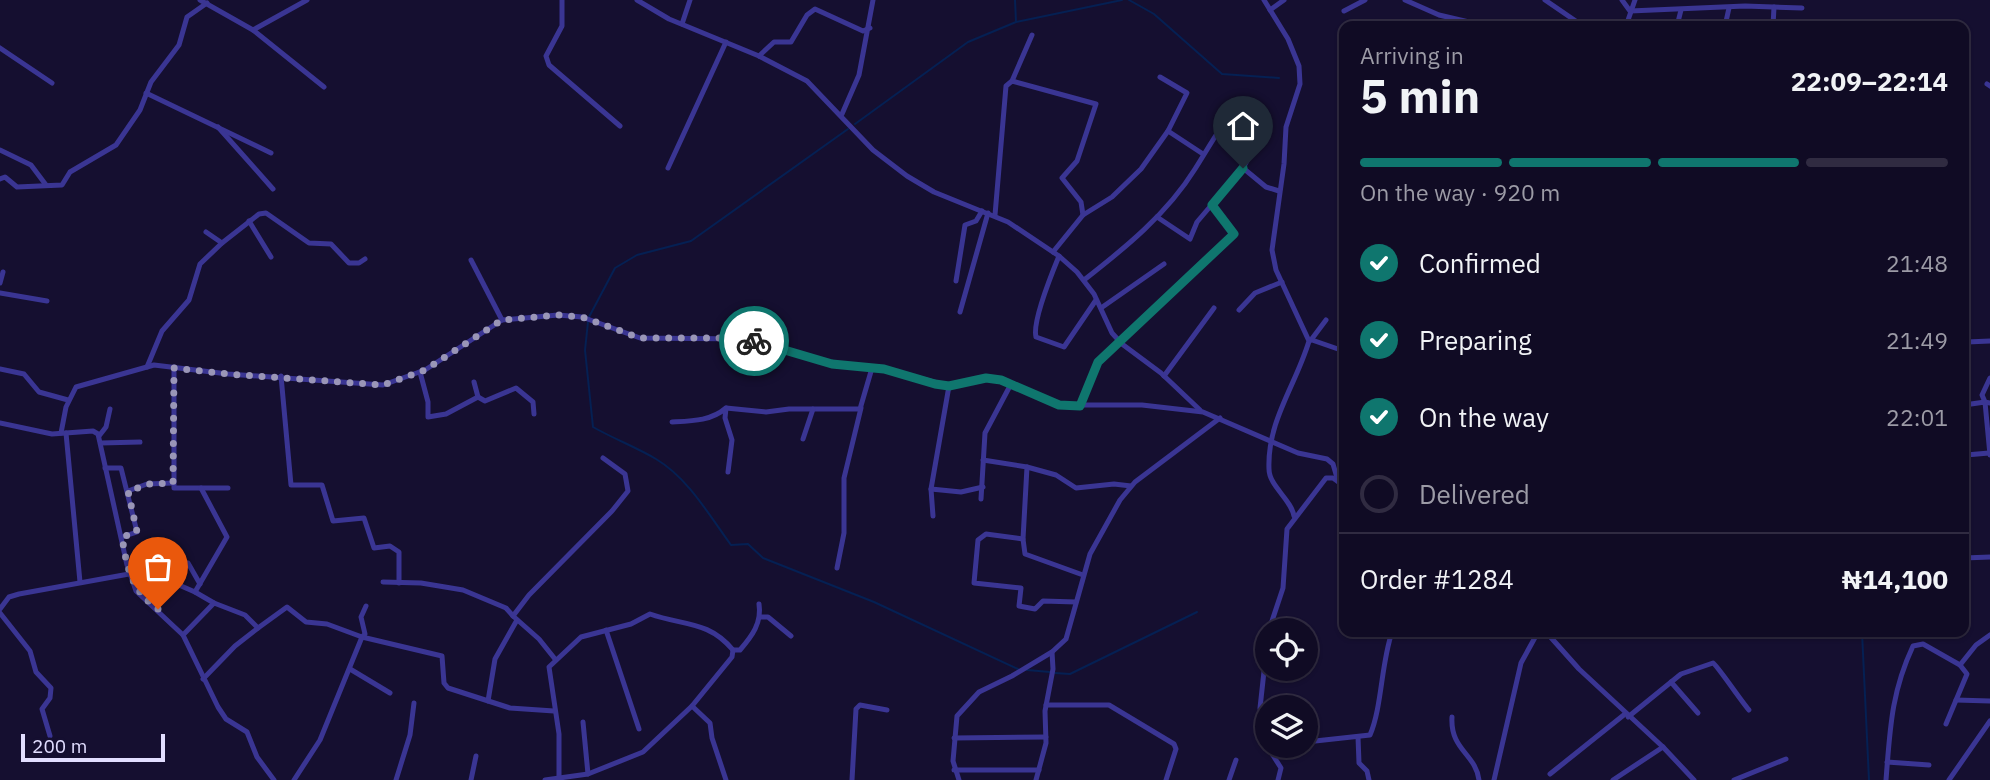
<!DOCTYPE html>
<html lang="en">
<head>
<meta charset="utf-8">
<style>
  :root { --surface:#100b24; --page:#19142c; --text:#f1f3f6; --muted:#9c9ba6; --line:#302b41; --accent:#0f766e }
  body { margin:0; font-family:"IBM Plex Sans",sans-serif; background:var(--page); color:var(--text); height:100vh; display:flex; flex-direction:column; font-size:26px; white-space:nowrap }
  * { box-sizing:border-box; margin:0 }
  p { font-size:23px; color:var(--muted) }
  .icon { flex:none; width:38px; height:38px; fill:none; stroke:currentColor; stroke-width:2; stroke-linecap:round; stroke-linejoin:round }
  .map { position:relative; flex:1; overflow:hidden }
  .side { position:absolute; left:1339px; top:21px; width:630px; height:616px; display:flex; flex-direction:column; background:var(--surface); border-radius:14px; box-shadow:0 2px 5px #0004,0 0 0 2px var(--line) }
  .side>* { flex:none }
  .buttons { position:absolute; left:1255px; top:618px; display:grid; gap:14px }
  .buttons a { display:grid; place-items:center; width:63px; height:63px; border-radius:50%; background:var(--surface); box-shadow:0 2px 5px #0004,0 0 0 2px var(--line); font-size:35px }
  .scale { position:absolute; left:21px; bottom:18px; width:144px; box-sizing:border-box; padding-left:7px; border:4px solid #e2deff; border-top:0; font-size:19px; line-height:24px; white-space:nowrap; color:#e2deff; -webkit-text-stroke:5px #150f30; paint-order:stroke }
  .pin { position:absolute; display:grid; place-items:center; width:60px; height:60px; color:#fff; margin:-72px -30px; border-radius:50% 50% 50% 0; rotate:-45deg; box-shadow:0 0 7px #0007 }
  .pin .icon { rotate:45deg }
  .courier { position:absolute; display:grid; place-items:center; width:70px; height:70px; margin:-35px; border:5px solid #0f766e; border-radius:50%; background:#fff; color:#222; box-shadow:0 2px 9px #0007 }
  .head em { font-style:normal; font-weight:700 }
  .head div { display:flex; flex-direction:column-reverse }
  .head { display:flex; align-items:center; justify-content:space-between; height:119px; padding:0 21px }
  h1 { font-size:46px; font-weight:700; line-height:52px }
  .bar { display:grid; grid-template-columns:repeat(4,1fr); gap:10px 7px; align-content:center; height:84px; padding:0 21px }
  .bar i { height:9px; border-radius:5px; background:var(--line) }
  .bar .active { background:var(--accent) }
  .bar p { grid-column:span 4 }
  .line { display:flex; align-items:center; gap:18px; padding:0 21px; border-top:2px solid var(--line) }
  .line div { flex:1 }
  ol { padding:0 21px; list-style:none }
  li { display:flex; align-items:center; gap:21px; height:77px }
  li p { margin-inline-start:auto }
  li .icon { padding:7px; border-radius:50%; background:var(--accent); color:#fff; stroke-width:4 }
  li:last-child { color:var(--muted) }
  li i { width:38px; height:38px; border:4px solid var(--line); border-radius:50% }
  .map>svg:first-child { display:block }
</style>
</head>
<body>
<div class="map">
<svg width="1990" height="780" viewBox="0 0 1990 780">
  <rect width="100%" height="100%" fill="#150f30"/>
  <g fill="none" stroke-linecap="round" stroke-linejoin="round">
    <g stroke="#052053" stroke-width="2">
      <path d="M1015 0 1016 22"/>
      <path d="M1129 0 1154 14 1222 74 1279 78"/>
      <path d="M855 124 968 42 1016 22 1122 0"/>
      <path d="M589 317 615 268 637 255 691 241 848 129"/>
      <path d="M588 322 585 350 593 427C614 439 636 447 656 459 688 478 709 515 731 545L748 544 763 558 874 602 1018 669"/>
      <path d="M1862 632 1869 780"/>
      <path d="M1027 670 1050 672"/>
      <path d="M1055 673 1070 674 1197 612"/>
    </g>
    <g stroke="#3a3593" stroke-width="5">
      <path d="M200 0 253 30 324 87"/>
      <path d="M562 0V26L546 56 549 65 620 126"/>
      <path d="M637 0 669 19 759 56 807 81 873 150 907 176 934 192 1008 222 1059 256 1077 272 1094 294 1112 333 1122 344 1161 373 1200 410"/>
      <path d="M1264 0 1288 39 1299 66 1300 84 1286 127 1284 164 1272 250 1276 270 1309 341C1296 385 1267 421 1269 469 1269 486 1291 499 1294 516"/>
      <path d="M1405 0 1439 15 1486 26"/>
      <path d="M1545 0 1583 26"/>
      <path d="M1622 0 1630 11 1745 6 1802 8"/>
      <path d="M1270 10 1284 0"/>
      <path d="M1344 11 1365 0"/>
      <path d="M682 24 690 0"/>
      <path d="M1626 26 1635 0"/>
      <path d="M1677 26 1681 10"/>
      <path d="M1725 26 1729 8"/>
      <path d="M1773 26 1774 7"/>
      <path d="M253 30 307 0"/>
      <path d="M0 48 52 83"/>
      <path d="M759 56 774 42H791L807 15 815 9 863 31 870 28"/>
      <path d="M1012 81 1032 35"/>
      <path d="M1987 84 1990 86"/>
      <path d="M146 93 271 153"/>
      <path d="M842 114 859 75 873 0"/>
      <path d="M218 127 273 189"/>
      <path d="M1168 131 1203 154"/>
      <path d="M0 150 31 165 46 185"/>
      <path d="M668 168 726 42"/>
      <path d="M1243 168 1266 187 1279 191"/>
      <path d="M0 179 5 177 17 187 62 185 70 172 116 145 140 110 151 82 179 45 187 17 207 3"/>
      <path d="M995 215 1006 86 1012 81 1096 104 1077 161 1062 178 1081 202 1083 215"/>
      <path d="M1157 217 1190 239 1197 222 1243 168 1264 130"/>
      <path d="M249 221 271 257"/>
      <path d="M222 243 259 214 266 213 309 243 331 244 349 263H359L365 259"/>
      <path d="M1053 252 1083 215 1112 197 1141 169 1168 131 1187 93 1160 77"/>
      <path d="M1059 256C1052 273 1032 322 1036 337L1064 347 1096 300"/>
      <path d="M471 260 502 320"/>
      <path d="M1084 280C1125 248 1167 214 1195 169 1209 147 1221 125 1237 105"/>
      <path d="M956 281 965 225 976 221 982 211"/>
      <path d="M0 283 3 272"/>
      <path d="M0 293 47 301"/>
      <path d="M1101 308 1164 264"/>
      <path d="M1239 310 1255 293 1282 282"/>
      <path d="M960 312 988 213"/>
      <path d="M1311 340 1326 320"/>
      <path d="M1312 340 1338 349"/>
      <path d="M1967 342 1990 341"/>
      <path d="M147 367 162 331 189 300 200 264 222 243 206 232"/>
      <path d="M174 367V488H228"/>
      <path d="M0 369 24 374 39 392 68 400"/>
      <path d="M420 372 428 402V417L446 414 478 397 474 382"/>
      <path d="M281 376 291 485H322L333 521 364 518 374 548 390 546 399 552V583"/>
      <path d="M1164 376 1214 308"/>
      <path d="M1990 378 1982 395 1985 402 1990 403"/>
      <path d="M478 397 485 401 516 388 533 402 534 414"/>
      <path d="M1964 405 1985 402 1990 455"/>
      <path d="M1080 406 1098 362 1234 234 1212 205"/>
      <path d="M726 408 725 418 732 440 728 472"/>
      <path d="M672 422C692 421 711 421 726 408L766 412 789 409H860L872 368"/>
      <path d="M0 423 52 434 93 431 98 434 127 565 136 591 183 635 218 707 226 719 247 732 257 757 274 780"/>
      <path d="M61 433 66 407 76 387 154 365 228 374 383 385 425 370 502 320 558 315 582 317 640 338 747 339 832 364 884 369 949 386 986 378 1001 380 1059 405H1142L1203 412 1298 453 1327 459 1333 464 1338 481"/>
      <path d="M66 433 80 582"/>
      <path d="M99 436 106 427 110 409"/>
      <path d="M803 439 813 409"/>
      <path d="M101 443 140 442"/>
      <path d="M1966 455 1989 453"/>
      <path d="M983 460 1027 467 1023 539"/>
      <path d="M1027 467 1056 475 1076 488 1114 484 1131 486"/>
      <path d="M105 468H121L137 532 122 537"/>
      <path d="M931 489 961 492 983 487"/>
      <path d="M128 491 147 484 173 483"/>
      <path d="M981 499 985 433 1011 384"/>
      <path d="M933 516 931 489 949 386"/>
      <path d="M1964 558 1990 557"/>
      <path d="M837 568 844 533V478L861 408"/>
      <path d="M172 582 195 592 227 537 201 488"/>
      <path d="M383 582 421 583 463 590 506 608 513 616"/>
      <path d="M195 592 214 603"/>
      <path d="M1076 602 1043 601 1035 609 1019 606 1021 588 974 583 978 540 986 534 1023 539 1025 554 1083 575"/>
      <path d="M366 606 361 617 365 634 362 637 442 656 444 683 448 688 510 708 554 711"/>
      <path d="M0 609 9 597 19 594 129 574 167 563H188L200 584"/>
      <path d="M0 613 30 651 36 672 51 688 50 698 42 709 50 736"/>
      <path d="M761 617H768L791 636"/>
      <path d="M606 630 639 729"/>
      <path d="M1269 630 1283 588 1287 529 1326 478H1333L1344 486"/>
      <path d="M1546 632 1579 669 1663 747 1694 780"/>
      <path d="M183 635 214 603 245 615 258 628 287 607 306 622 327 624 362 637 320 740 294 780"/>
      <path d="M1267 644 1260 708 1267 746 1281 768 1278 780"/>
      <path d="M733 650H740C752 636 762 623 759 604"/>
      <path d="M555 659 539 639 513 616 529 595 612 511 628 491 625 474 603 458"/>
      <path d="M350 669 390 693"/>
      <path d="M203 679 235 646 258 628"/>
      <path d="M1671 682 1698 713"/>
      <path d="M1956 700 1990 701"/>
      <path d="M488 701 495 659 517 620"/>
      <path d="M1046 705H1109L1174 744 1176 749 1166 780"/>
      <path d="M692 706 710 723 712 738 726 780"/>
      <path d="M1452 717C1450 750 1476 754 1479 780"/>
      <path d="M1628 717 1681 674 1713 663C1717 665 1741 701 1749 710"/>
      <path d="M583 722 588 774"/>
      <path d="M1946 724 1967 674 1960 665"/>
      <path d="M1358 737 1359 763 1367 771 1369 780"/>
      <path d="M954 738 1046 737"/>
      <path d="M1306 742 1370 735C1382 707 1381 664 1392 632"/>
      <path d="M1887 762 1929 765"/>
      <path d="M954 770H1039"/>
      <path d="M1550 774 1625 714"/>
      <path d="M559 777V734L549 667 581 637 631 624 650 614C683 626 708 620 733 650"/>
      <path d="M396 780 410 735 414 703"/>
      <path d="M471 780 476 756"/>
      <path d="M545 780 588 774 643 752 692 706 732 657 733 650"/>
      <path d="M852 780 856 709 860 705 887 710"/>
      <path d="M959 780 953 761 957 716 979 692 1012 676 1052 652 1066 639 1090 554 1120 500 1135 482 1220 418"/>
      <path d="M1036 780 1046 743 1045 711 1053 669 1052 652"/>
      <path d="M1229 780 1236 760"/>
      <path d="M1494 780 1521 663 1538 632"/>
      <path d="M1613 780 1663 747"/>
      <path d="M1734 780 1786 759"/>
      <path d="M1886 780C1890 730 1891 693 1913 646L1923 644 1960 665 1976 645 1990 635"/>
      <path d="M1949 780 1990 721"/>
    </g>
  </g>
  <g fill="none" stroke-linecap="round" stroke-linejoin="round">
    <path stroke="#9a96b7" stroke-width="7" stroke-dasharray="0 12.6" d="M158 609C131 590 127 568 122 537L137 532 128 491 150 484 173 483 174 368 228 374 383 385 425 370 502 320 558 315 582 317 640 338H731L754 341"/>
    <path stroke="#0f766e" stroke-width="9" d="M754 341 832 364 884 369 935 384 949 386 986 378 1001 380 1059 405 1080 406 1098 362 1234 234 1212 205 1243 168"/>
  </g>
</svg>
<div class="buttons">
<a><svg class="icon" aria-label="locate" viewBox="0 0 24 24"><circle cx="12" cy="12" r="6"/><path d="M12 2v4M12 18v4M2 12h4M18 12h4"/></svg></a>
<a><svg class="icon" aria-label="layers" viewBox="0 0 24 24"><path d="M12 4l9 5-9 5-9-5zM3 14l9 5 9-5"/></svg></a>
</div>
<div class="scale">200 m</div>
<div class="pin" style="left:158px;top:609px;background:#ea580c"><svg class="icon" aria-label="bag" viewBox="0 0 24 24"><path d="M5 8h14l-1 12H6zM9 8a3 3 0 0 1 6 0"/></svg></div>
<div class="pin" style="left:1243px;top:168px;background:#1f2937"><svg class="icon" aria-label="home" viewBox="0 0 24 24"><path d="M3 11l9-7 9 7M6 9v11h12V9"/></svg></div>
<div class="courier" style="left:754px;top:341px"><svg class="icon" aria-label="bike" viewBox="0 0 24 24"><circle cx="6" cy="16" r="4"/><circle cx="18" cy="16" r="4"/><path d="M6 16l4-8h5l3 8M10 8l3 8H6M13 5h3"/></svg></div>
<section class="side">
<div class="head"><div><h1>5 min</h1><p>Arriving in</p></div><em>22:09–22:14</em></div>
<div class="bar"><i class="active"></i><i class="active"></i><i class="active"></i><i></i><p>On the way · 920 m</p></div>
<ol>
<li><svg class="icon" aria-label="check" viewBox="0 0 24 24"><path d="M5 12l5 5 9-10"/></svg>Confirmed<p>21:48</p></li>
<li><svg class="icon" aria-label="check" viewBox="0 0 24 24"><path d="M5 12l5 5 9-10"/></svg>Preparing<p>21:49</p></li>
<li><svg class="icon" aria-label="check" viewBox="0 0 24 24"><path d="M5 12l5 5 9-10"/></svg>On the way<p>22:01</p></li>
<li><i></i>Delivered</li>
</ol>
<div class="line" style="height:91px"><div>Order #1284</div><b>₦14,100</b></div>
</section>
</div>
</body>
</html>
